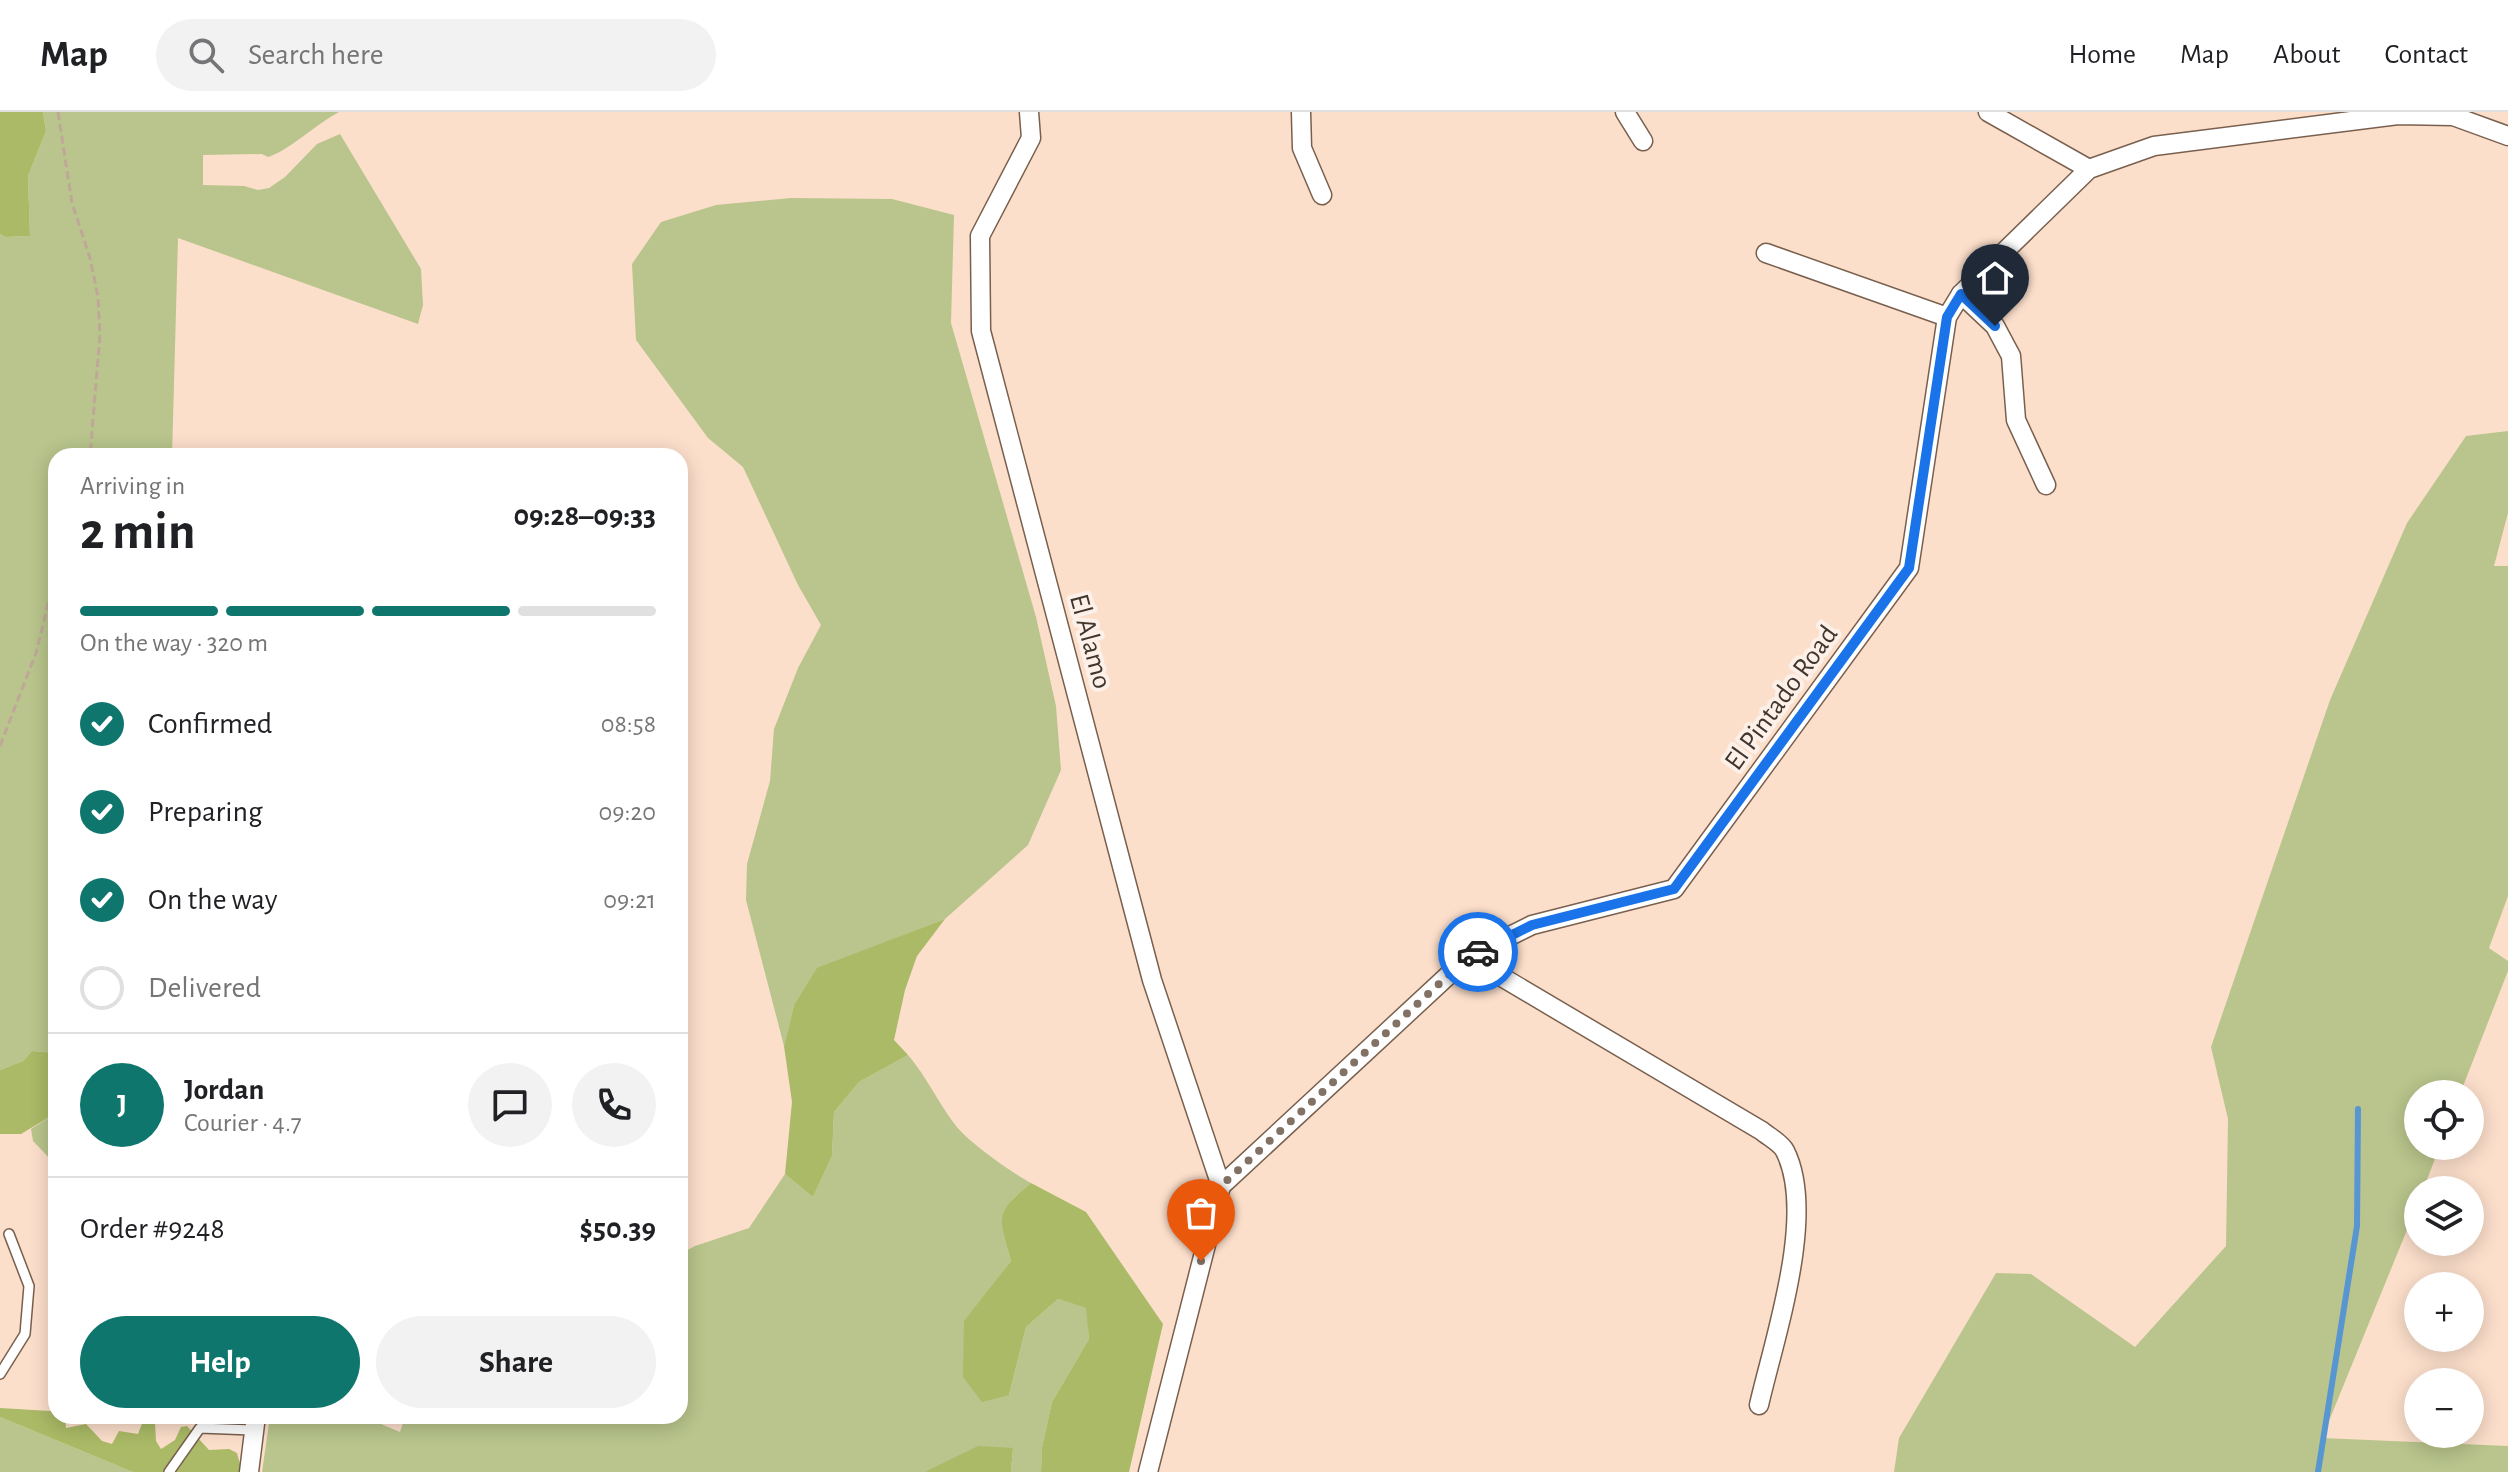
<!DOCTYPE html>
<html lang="en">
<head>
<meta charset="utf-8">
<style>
  :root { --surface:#fff; --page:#f2f2f2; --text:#202124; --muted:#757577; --line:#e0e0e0; --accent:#0f766e }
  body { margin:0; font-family:"Alegreya Sans",sans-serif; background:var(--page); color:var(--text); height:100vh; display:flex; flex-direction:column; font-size:30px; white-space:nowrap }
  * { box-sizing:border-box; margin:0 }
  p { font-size:26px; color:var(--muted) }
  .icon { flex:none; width:44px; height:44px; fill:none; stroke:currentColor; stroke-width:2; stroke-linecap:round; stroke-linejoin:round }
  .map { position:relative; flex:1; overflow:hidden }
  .drawer { position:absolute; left:48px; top:336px; width:640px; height:976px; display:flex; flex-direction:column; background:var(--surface); border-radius:24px; box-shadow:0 4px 20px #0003 }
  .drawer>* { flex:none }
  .controls { position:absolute; left:2404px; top:968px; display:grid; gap:16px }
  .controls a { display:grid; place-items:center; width:80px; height:80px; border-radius:50%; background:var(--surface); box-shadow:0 4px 20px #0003; font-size:40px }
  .pin { position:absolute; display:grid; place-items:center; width:68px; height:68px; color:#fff; margin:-82px -34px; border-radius:50% 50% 50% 0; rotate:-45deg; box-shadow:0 0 8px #0007 }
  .pin .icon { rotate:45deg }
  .courier { position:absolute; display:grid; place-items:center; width:80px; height:80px; margin:-40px; border:6px solid #1a73e8; border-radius:50%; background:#fff; color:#222; box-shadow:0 2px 10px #0007 }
  .summary em { font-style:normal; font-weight:700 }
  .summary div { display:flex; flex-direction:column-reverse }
  .summary { display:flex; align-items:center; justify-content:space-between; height:136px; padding:0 32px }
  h1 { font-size:52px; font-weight:700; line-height:60px }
  .bar { display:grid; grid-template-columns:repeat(4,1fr); gap:12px 8px; align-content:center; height:96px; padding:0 32px }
  .bar i { height:10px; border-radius:6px; background:var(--line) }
  .bar .current { background:var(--accent) }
  .bar p { grid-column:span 4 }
  .line { display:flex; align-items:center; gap:20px; padding:0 32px; border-top:2px solid var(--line) }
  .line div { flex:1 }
  .round { display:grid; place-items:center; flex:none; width:84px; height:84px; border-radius:42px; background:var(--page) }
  ol { padding:0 32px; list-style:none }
  li { display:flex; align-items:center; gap:24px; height:88px }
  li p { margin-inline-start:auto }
  li .icon { padding:8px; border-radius:50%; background:var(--accent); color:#fff; stroke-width:4 }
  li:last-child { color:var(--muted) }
  li i { width:44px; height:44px; border:4px solid var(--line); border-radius:50% }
  .primary-button { display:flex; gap:16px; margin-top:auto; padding:16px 32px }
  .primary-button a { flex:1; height:92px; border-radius:48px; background:var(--accent); color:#fff; font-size:32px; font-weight:700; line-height:92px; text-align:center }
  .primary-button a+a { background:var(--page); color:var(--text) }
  header { display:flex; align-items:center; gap:48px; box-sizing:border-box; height:112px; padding:0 40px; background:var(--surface); border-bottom:2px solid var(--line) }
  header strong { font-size:38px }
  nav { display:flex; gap:44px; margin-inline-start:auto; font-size:28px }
  .search { width:560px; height:72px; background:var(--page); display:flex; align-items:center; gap:20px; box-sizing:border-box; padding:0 28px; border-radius:44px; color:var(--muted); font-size:30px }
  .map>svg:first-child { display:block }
</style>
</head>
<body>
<header>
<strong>Map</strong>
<div class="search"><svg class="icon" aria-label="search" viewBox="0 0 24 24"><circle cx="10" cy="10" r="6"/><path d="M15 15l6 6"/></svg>Search here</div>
<nav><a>Home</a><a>Map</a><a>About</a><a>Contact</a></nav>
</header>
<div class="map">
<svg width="2508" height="1360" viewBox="0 0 2508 1360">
  <rect width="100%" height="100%" fill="#fcdfcb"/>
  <g fill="#b9c58c">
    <path d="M43 0H339C316 12 287 40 268 45L262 42 203 43V73L244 74 258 78 269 76 285 65 317 32 340 22 421 157 423 193 418 212 178 126 172 344H56V941L32 939 23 949 0 958V122L5 125 30 124 28 64 46 19Z"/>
    <path d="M791 86 892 87 954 103 951 211 1036 505 1056 594 1061 658 1028 733 945 807 817 857 794 893 784 934 746 788 747 752 770 669 774 617 798 556 821 513 798 473 743 355 708 326 636 228 632 152 661 110 716 93Z"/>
    <path d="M2508 319V401L2494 454H2508V784L2489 836 2508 849V859L2460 982H2418V1034H2440L2423 1078H2418V1091L2322 1326 2508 1334V1360H1894L1899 1326 1996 1161 2031 1162 2135 1235 2226 1134 2228 1007 2211 935 2330 588 2407 411 2466 324Z"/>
    <path d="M908 943C926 964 937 988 953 1010 966 1029 1011 1060 1031 1071 994 1101 999 1105 1011 1149L992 1174 1009 1283 1026 1215 1058 1187 1087 1196 1089 1227 1052 1290 1042 1335 1041 1360H1011L1013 1336 925 1360H262L270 1304H362L400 1320 405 1304H680V1142L695 1134 749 1116 785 1062 813 1085 832 1044 834 1000 859 970Z"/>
    <path d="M56 1001V1053L33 1029 31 1017Z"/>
    <path d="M0 1305 133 1360H0Z"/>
  </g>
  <g fill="#aaba66">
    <path d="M0 0H43L46 19 28 64 30 124 5 125 0 122Z"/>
    <path d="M945 807 917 844 905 878 894 928 908 943 859 970 834 1000 832 1044 813 1085 785 1062 792 990 784 934 794 893 817 856Z"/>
    <path d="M32 939 56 941V1001L21 1022H0V958L23 949Z"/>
    <path d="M1031 1071 1086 1100 1163 1212 1129 1360H1041L1042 1335 1052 1290 1089 1227 1086 1196 1058 1187 1026 1215 1009 1283 982 1290 963 1265 964 1209 1011 1149C999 1105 993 1102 1031 1071Z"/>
    <path d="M56 1295V1304H65L66 1316 86 1312 102 1329 112 1332 119 1319 138 1322 145 1304 155 1311 156 1329 161 1337 175 1328 181 1315 187 1314 209 1338 229 1337 237 1341 242 1360H133L0 1305V1296L50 1299Z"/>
    <path d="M978 1334 1013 1336 1011 1360H925Z"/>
  </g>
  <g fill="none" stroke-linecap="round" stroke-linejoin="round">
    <path stroke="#5896d2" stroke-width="6" d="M2318 1360 2357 1114 2358 997"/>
    <g stroke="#79604e" stroke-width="12">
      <g id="lane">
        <path d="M0 1262 25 1222 29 1174 9 1122"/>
        <path d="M169 1360 200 1316 252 1318"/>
      </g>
    </g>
    <g stroke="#79604e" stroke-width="21">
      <g id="street">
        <path d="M1029 0 1031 26 980 124 981 219 1152 868 1221 1074"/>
        <path d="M1301 0 1302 36 1322 83"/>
        <path d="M1625 0 1643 29"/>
        <path d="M1988 0 2089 57"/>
        <path d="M1766 141 1947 205"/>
        <path d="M1961 182 1995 214 2011 244 2016 308 2046 373"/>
        <path d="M1468 845 1762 1019C1769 1025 1781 1031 1785 1039 1817 1102 1774 1227 1759 1293"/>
        <path d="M249 1360 256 1304"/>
        <path d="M1148 1360 1221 1074 1468 845 1532 813 1674 777 1909 456 1947 205 1961 182 2089 57 2154 34 2398 3 2453 4 2508 24"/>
      </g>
    </g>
    <g stroke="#bfa898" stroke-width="3" stroke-dasharray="8 4" stroke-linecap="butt">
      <path d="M58 0 72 91 90 146 98 185 100 223 90 344"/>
      <path d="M0 634 36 541 56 460"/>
    </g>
    <use href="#lane" stroke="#fff" stroke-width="9"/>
    <use href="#street" stroke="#fff" stroke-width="18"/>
  </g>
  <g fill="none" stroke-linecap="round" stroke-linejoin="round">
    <path stroke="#827165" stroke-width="8" stroke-dasharray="0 14.4" d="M1201 1149 1221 1074 1468 845 1478 840"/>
    <path stroke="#1a73e8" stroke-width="10" d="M1478 840 1532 813 1674 777 1909 456 1947 205 1961 182 1995 214"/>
  </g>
  <g text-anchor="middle" stroke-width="8" stroke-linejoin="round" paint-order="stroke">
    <g font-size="28" fill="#41362e" stroke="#fcf0e8">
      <text transform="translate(1092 529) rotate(75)" y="10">El Alamo</text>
      <text transform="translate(1780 585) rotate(-54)" y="10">El Pintado Road</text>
    </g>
  </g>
</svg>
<div class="controls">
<a><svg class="icon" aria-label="locate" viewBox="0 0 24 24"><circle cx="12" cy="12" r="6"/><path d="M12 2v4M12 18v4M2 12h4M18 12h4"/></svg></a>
<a><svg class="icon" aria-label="layers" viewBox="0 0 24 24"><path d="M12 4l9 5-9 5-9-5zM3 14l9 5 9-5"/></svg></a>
<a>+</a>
<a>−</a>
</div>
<div class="pin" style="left:1201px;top:1149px;background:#ea580c"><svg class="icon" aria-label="bag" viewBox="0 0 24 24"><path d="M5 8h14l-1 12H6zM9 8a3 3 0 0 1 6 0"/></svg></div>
<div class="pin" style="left:1995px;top:214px;background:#1f2937"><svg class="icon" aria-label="home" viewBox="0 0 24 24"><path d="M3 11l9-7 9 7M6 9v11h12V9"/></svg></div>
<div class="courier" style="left:1478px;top:840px"><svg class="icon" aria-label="car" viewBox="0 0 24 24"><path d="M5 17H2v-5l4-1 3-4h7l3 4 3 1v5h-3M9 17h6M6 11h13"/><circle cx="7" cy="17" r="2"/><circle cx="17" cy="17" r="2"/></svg></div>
<section class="drawer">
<div class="summary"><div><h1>2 min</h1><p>Arriving in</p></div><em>09:28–09:33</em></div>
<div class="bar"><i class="current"></i><i class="current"></i><i class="current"></i><i></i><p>On the way · 320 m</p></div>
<ol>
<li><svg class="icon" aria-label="check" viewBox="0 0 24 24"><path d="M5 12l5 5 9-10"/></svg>Confirmed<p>08:58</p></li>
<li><svg class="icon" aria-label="check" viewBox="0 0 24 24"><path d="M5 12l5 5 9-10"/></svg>Preparing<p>09:20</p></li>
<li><svg class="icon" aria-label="check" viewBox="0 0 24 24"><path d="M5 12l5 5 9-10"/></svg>On the way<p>09:21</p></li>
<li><i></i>Delivered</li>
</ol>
<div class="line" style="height:144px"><b class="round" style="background:var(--accent);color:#fff">J</b><div><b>Jordan</b><p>Courier · 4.7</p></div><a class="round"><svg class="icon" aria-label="chat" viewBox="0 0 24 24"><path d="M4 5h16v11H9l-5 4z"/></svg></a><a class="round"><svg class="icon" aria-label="phone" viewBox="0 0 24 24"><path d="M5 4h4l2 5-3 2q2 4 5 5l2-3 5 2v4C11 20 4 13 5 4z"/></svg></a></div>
<div class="line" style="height:104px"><div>Order #9248</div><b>$50.39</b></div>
<div class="primary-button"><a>Help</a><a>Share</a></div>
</section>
</div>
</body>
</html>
